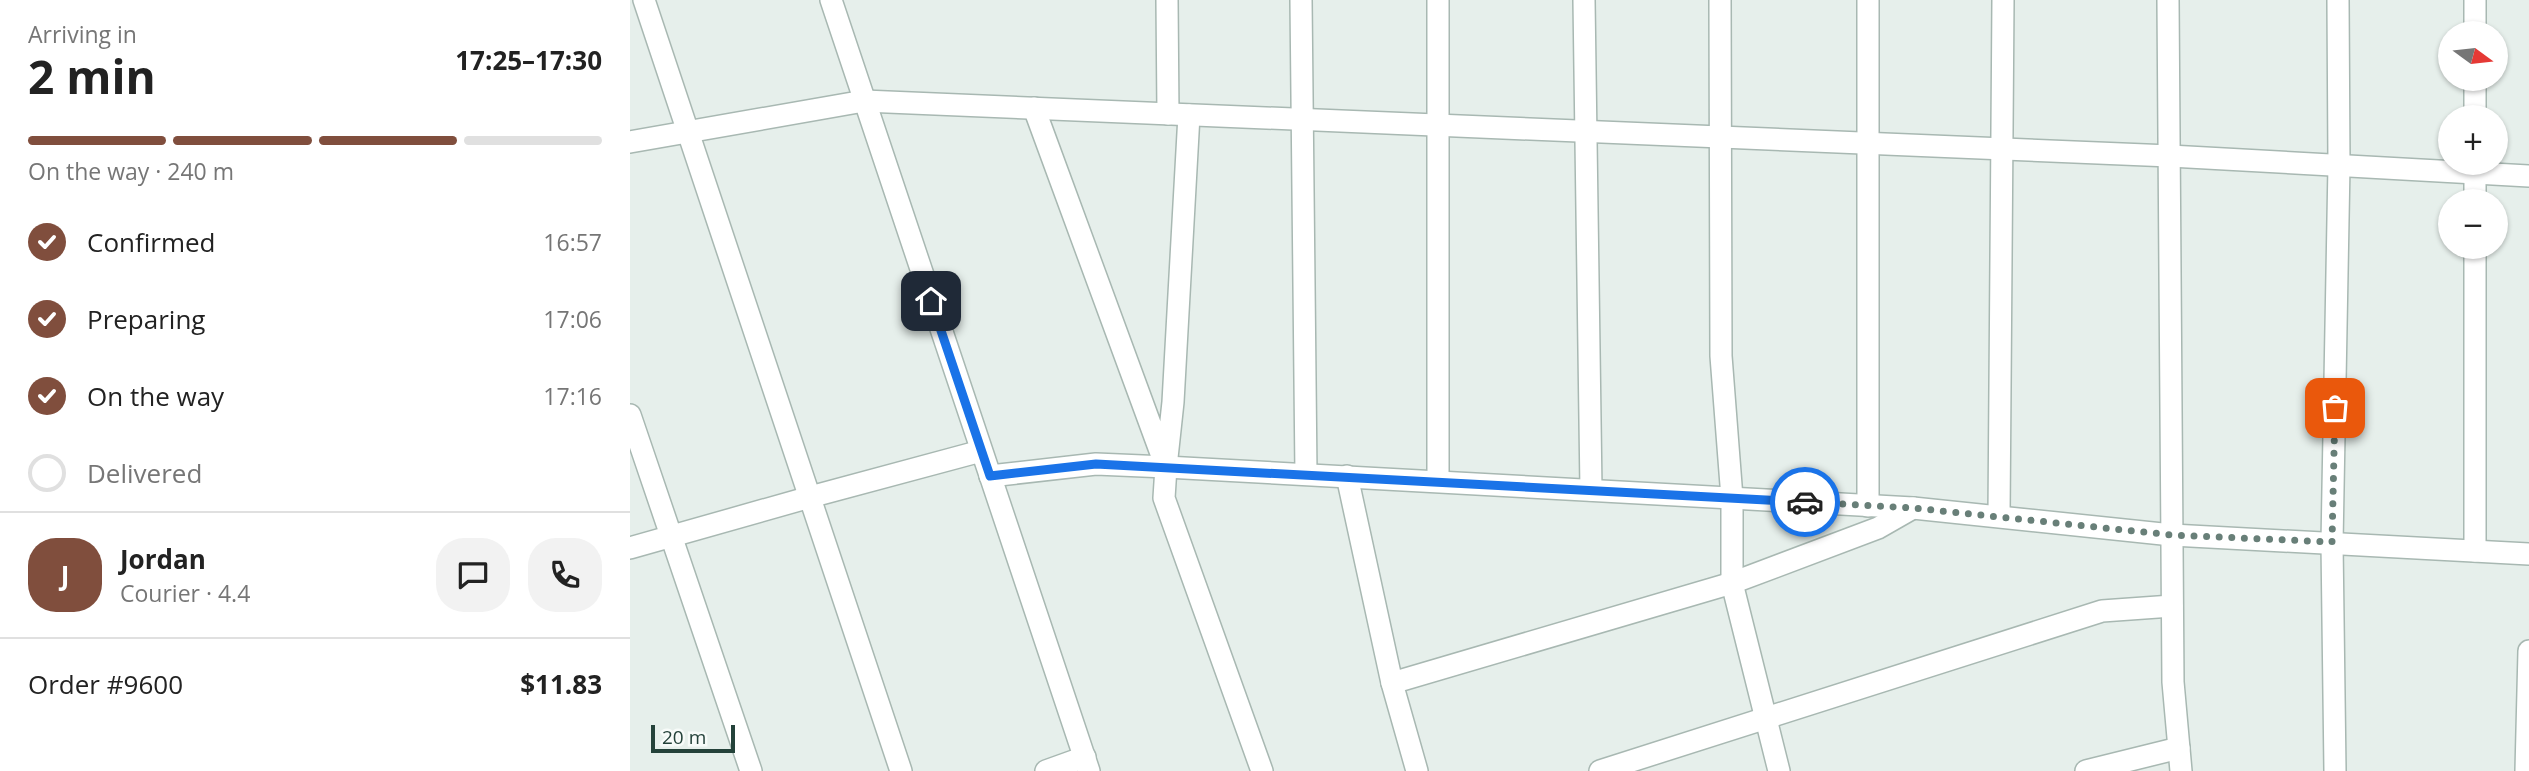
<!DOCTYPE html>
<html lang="en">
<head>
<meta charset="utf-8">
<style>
  :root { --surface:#fff; --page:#f2f2f2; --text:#222; --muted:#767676; --line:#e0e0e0; --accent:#804e3d }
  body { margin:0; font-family:"Open Sans",sans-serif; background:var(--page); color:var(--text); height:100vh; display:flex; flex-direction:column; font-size:26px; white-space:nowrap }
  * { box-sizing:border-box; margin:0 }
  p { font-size:23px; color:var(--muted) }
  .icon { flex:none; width:38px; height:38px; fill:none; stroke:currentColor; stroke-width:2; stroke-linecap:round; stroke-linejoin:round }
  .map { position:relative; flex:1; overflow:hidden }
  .details { display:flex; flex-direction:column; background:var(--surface); width:630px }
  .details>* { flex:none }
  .needle { width:46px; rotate:105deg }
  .buttons { position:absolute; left:1808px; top:21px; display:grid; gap:14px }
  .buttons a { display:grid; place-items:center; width:70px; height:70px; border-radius:50%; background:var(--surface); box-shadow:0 2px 5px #0004; font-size:35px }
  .scale { position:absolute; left:21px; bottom:18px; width:84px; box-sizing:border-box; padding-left:7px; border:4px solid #24423a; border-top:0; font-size:19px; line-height:24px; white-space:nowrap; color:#24423a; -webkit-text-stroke:5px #f7fbf9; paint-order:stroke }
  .pin { position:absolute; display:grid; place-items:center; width:60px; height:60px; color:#fff; margin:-30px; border-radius:14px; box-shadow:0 4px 10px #0006 }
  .courier { position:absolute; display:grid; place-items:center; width:70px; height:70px; margin:-35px; border:5px solid #1a73e8; border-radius:50%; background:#fff; color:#222; box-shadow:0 2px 9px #0007 }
  .headline em { font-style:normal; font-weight:700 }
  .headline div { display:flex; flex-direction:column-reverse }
  .headline { display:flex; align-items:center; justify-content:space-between; height:119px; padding:0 28px }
  h1 { font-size:46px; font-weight:700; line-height:52px }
  .bar { display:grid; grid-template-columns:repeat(4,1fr); gap:10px 7px; align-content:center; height:84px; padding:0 28px }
  .bar i { height:9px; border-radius:5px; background:var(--line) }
  .bar .active { background:var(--accent) }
  .bar p { grid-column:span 4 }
  .line { display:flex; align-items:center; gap:18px; padding:0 28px; border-top:2px solid var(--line) }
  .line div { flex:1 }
  .round { display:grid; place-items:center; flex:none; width:74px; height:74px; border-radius:28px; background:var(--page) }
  ol { padding:0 28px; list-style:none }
  li { display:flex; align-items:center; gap:21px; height:77px }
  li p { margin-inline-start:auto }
  li .icon { padding:7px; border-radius:50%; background:var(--accent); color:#fff; stroke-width:4 }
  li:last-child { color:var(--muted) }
  li i { width:38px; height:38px; border:4px solid var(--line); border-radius:50% }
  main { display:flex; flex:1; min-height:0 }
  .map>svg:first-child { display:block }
</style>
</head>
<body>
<main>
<section class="details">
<div class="headline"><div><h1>2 min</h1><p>Arriving in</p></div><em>17:25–17:30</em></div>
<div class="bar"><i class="active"></i><i class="active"></i><i class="active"></i><i></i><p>On the way · 240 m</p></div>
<ol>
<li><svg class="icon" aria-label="check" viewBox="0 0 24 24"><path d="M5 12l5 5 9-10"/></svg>Confirmed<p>16:57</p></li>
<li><svg class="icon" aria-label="check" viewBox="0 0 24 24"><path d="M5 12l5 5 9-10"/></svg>Preparing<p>17:06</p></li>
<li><svg class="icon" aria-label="check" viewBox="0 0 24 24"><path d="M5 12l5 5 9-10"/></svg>On the way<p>17:16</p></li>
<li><i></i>Delivered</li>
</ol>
<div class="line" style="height:126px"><b class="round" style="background:var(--accent);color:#fff">J</b><div><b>Jordan</b><p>Courier · 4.4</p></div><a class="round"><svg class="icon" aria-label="chat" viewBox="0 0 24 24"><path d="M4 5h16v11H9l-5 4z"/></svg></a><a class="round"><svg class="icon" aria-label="phone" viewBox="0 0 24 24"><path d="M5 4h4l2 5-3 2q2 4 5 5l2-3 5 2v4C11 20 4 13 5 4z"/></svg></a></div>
<div class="line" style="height:91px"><div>Order #9600</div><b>$11.83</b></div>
</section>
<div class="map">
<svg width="1899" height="771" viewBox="0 0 1899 771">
  <rect width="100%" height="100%" fill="#e6efeb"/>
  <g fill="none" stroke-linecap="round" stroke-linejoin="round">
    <g stroke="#a8b8b2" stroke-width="24">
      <g id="minor">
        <path d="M14 0 271 771"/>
        <path d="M537 0 538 114"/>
        <path d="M671 0 676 474"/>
        <path d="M808 0V481"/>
        <path d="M954 0 961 490"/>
        <path d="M1090 0 1091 356 1102 498V583L1149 771"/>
        <path d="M1238 0V506"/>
        <path d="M1845 33V0"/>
        <path d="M404 108 536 467 543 402 559 115"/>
        <path d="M1845 117V79"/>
        <path d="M0 142 234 101"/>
        <path d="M1845 201V163"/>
        <path d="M0 415 121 771"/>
        <path d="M536 467 534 498 632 771"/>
        <path d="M360 476 466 464 536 467 1283 508 1542 535 1899 554"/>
        <path d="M717 476 762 683"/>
        <path d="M1369 516 1373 0"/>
        <path d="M0 548 180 497 351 451"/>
        <path d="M1845 551V247"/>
        <path d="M416 771 455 757"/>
        <path d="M787 771 762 683 1102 583 1248 528 1283 508"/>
        <path d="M970 771 1472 611 1542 606"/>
        <path d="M1456 771 1549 748"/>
        <path d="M1705 771 1702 543 1709 165 1708 0"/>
        <path d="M1896 771 1899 651"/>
      </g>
    </g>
    <g stroke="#a8b8b2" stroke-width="24">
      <g id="tertiary">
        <path d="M201 0 459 771"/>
        <path d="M1538 0 1543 682 1551 771"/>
        <path d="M234 101 1540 156 1899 176"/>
      </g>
    </g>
    <use href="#minor" stroke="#fff" stroke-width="21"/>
    <use href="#tertiary" stroke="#fff" stroke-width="21"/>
  </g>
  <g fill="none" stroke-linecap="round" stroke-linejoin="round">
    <path stroke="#687f78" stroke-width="7" stroke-dasharray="0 12.6" d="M1175 502 1283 508 1542 535 1702 542 1705 408"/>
    <path stroke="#1a73e8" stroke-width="9" d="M301 301 360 476 466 464 1175 502"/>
  </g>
</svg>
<div class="buttons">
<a><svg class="needle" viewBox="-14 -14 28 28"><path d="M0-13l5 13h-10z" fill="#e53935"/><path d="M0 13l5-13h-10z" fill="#767676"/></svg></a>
<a>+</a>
<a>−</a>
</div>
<div class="scale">20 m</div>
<div class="pin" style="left:1705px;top:408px;background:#ea580c"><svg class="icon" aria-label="bag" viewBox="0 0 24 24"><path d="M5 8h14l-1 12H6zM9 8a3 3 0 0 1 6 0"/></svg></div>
<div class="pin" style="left:301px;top:301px;background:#1f2937"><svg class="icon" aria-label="home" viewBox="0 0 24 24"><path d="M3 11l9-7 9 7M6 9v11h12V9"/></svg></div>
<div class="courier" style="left:1175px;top:502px"><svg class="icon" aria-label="car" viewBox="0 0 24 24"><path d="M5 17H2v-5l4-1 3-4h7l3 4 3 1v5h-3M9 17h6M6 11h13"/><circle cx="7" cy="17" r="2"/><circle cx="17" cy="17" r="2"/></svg></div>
</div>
</main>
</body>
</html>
